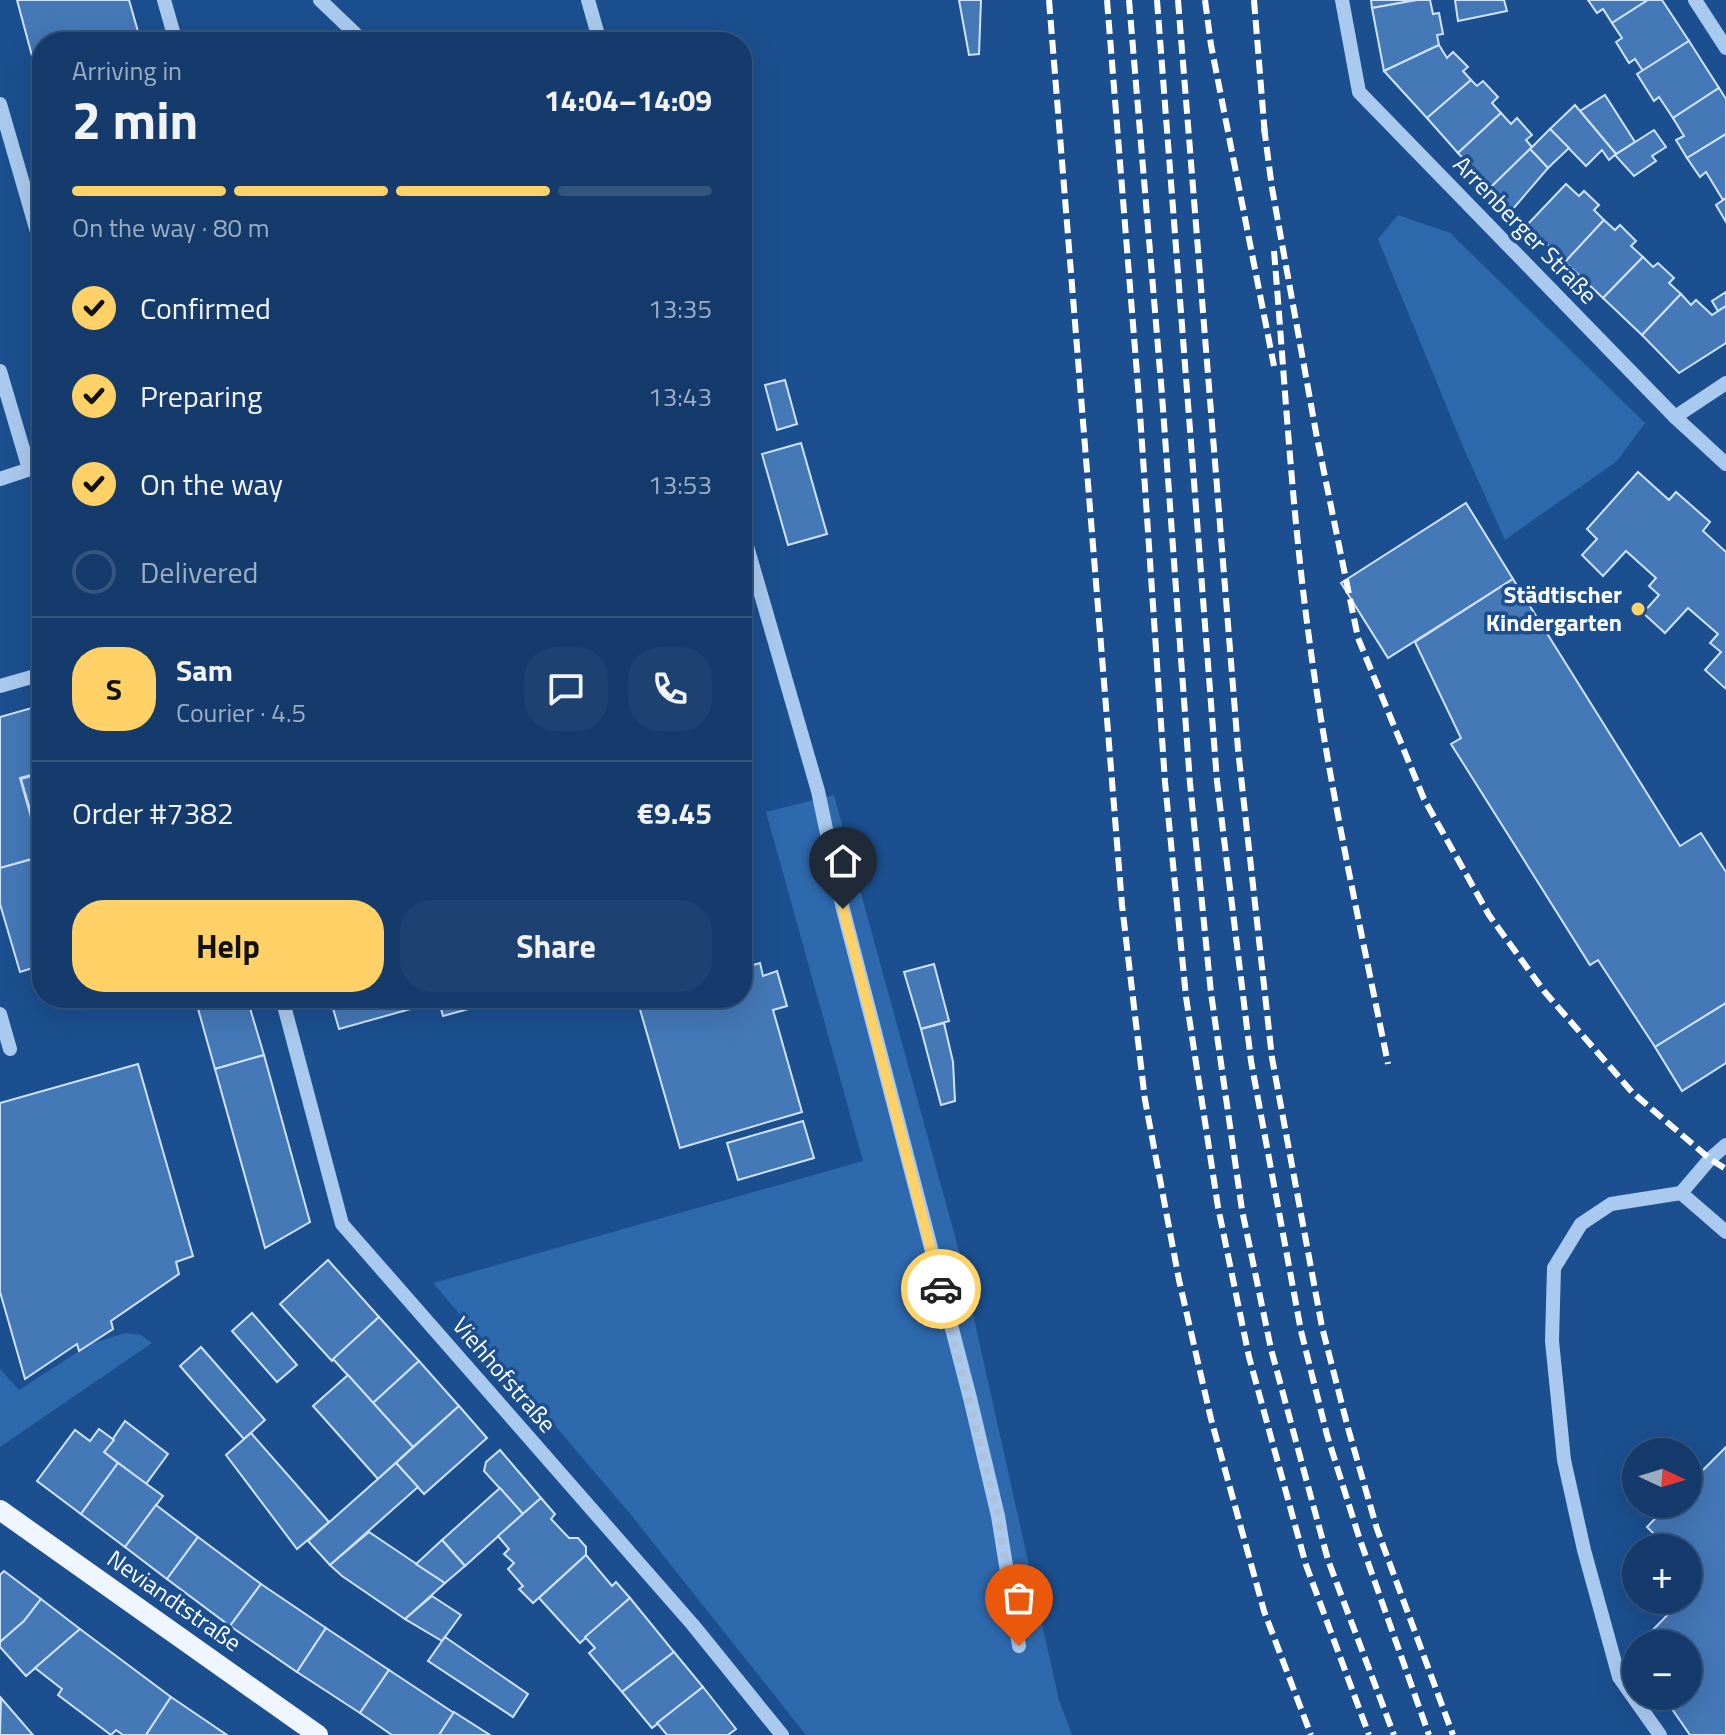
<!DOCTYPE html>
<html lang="en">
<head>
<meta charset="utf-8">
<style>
  :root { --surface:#143b6b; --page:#1d4271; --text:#f1f3f6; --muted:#9dadc1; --line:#33557e; --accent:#ffd166 }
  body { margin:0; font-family:"Titillium Web",sans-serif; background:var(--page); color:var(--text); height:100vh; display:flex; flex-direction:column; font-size:30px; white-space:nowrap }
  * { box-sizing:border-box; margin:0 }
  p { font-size:26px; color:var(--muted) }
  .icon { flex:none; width:44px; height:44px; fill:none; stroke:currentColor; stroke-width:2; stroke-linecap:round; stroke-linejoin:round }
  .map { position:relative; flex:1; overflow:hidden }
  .side { position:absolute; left:32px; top:32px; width:720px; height:976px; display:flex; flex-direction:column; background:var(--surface); border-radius:32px; box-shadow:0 8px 32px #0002,0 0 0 2px var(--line) }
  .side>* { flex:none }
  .needle { width:52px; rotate:94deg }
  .fabs { position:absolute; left:1622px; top:1438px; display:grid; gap:16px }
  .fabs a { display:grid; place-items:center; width:80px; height:80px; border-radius:50%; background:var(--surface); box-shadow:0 8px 32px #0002,0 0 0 2px var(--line); font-size:40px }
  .pin { position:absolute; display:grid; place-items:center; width:68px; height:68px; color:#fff; margin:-82px -34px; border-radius:50% 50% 50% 0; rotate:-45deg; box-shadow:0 0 8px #0007 }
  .pin .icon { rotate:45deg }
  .courier { position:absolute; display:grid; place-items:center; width:80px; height:80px; margin:-40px; border:6px solid #ffd166; border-radius:50%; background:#fff; color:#222; box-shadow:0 2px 10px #0007 }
  .overview em { font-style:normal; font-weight:700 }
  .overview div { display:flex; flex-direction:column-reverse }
  .overview { display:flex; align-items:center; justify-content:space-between; height:136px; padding:0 40px }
  h1 { font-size:52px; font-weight:700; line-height:60px }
  .bar { display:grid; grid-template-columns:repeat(4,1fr); gap:12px 8px; align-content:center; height:96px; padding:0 40px }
  .bar i { height:10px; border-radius:6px; background:var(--line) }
  .bar .on { background:var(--accent) }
  .bar p { grid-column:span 4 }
  .line { display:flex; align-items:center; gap:20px; padding:0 40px; border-top:2px solid var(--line) }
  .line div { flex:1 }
  .round { display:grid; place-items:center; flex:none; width:84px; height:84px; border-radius:32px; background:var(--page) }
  ol { padding:0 40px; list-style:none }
  li { display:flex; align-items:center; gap:24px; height:88px }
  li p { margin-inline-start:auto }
  li .icon { padding:8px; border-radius:50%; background:var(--accent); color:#111; stroke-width:4 }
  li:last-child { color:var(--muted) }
  li i { width:44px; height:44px; border:4px solid var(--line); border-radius:50% }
  .cta { display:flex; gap:16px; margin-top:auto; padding:16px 40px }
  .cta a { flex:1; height:92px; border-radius:32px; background:var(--accent); color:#111; font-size:32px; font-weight:700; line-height:92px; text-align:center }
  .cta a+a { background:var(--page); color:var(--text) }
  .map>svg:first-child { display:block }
</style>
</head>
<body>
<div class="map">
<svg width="1726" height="1735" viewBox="0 0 1726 1735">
  <rect width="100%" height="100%" fill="#1b4f8f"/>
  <g fill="#2e69ad">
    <path d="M1398 215 1450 233 1645 423 1617 461 1505 540 1464 449 1378 239Z"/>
    <path d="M834 795 959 1251 1059 1700 1072 1735H806L632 1516 433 1283 863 1161 766 812Z"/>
    <path d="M125 1333 141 1335 152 1343 0 1447V1369L19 1390 90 1344Z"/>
  </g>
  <g fill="#4478b7" stroke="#cfe3fa" stroke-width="2">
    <path d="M17 0H129L141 42H42V93Z"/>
    <path d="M959 0H981L979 54 969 55Z"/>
    <path d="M1371 0H1417L1372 8Z"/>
    <path d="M1417 0H1430L1433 14 1439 13 1443 34 1437 35 1439 45 1384 71 1372 8Z"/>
    <path d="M1455 0H1504L1507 11 1458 21Z"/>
    <path d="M1588 0H1648L1612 23 1603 9 1597 13Z"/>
    <path d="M1648 0H1662L1689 41 1643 71 1635 59 1629 63 1616 42 1622 38 1612 23Z"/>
    <path d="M1689 41 1719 88 1673 118 1659 97 1654 101 1637 74Z"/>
    <path d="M1439 45 1447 58 1453 52 1468 67 1463 71 1471 80 1427 118 1384 71Z"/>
    <path d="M1471 80 1477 86 1483 81 1498 97 1492 103 1501 113 1458 153 1427 118Z"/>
    <path d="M1719 88 1726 99V134L1687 158 1676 140 1684 136 1673 118Z"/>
    <path d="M1605 95 1635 142 1616 154 1580 111Z"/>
    <path d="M1575 105 1616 154 1609 160 1602 150 1586 166 1550 129Z"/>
    <path d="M1501 113 1511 124 1517 118 1532 135 1526 140 1532 147 1490 188 1458 153Z"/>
    <path d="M1550 129 1569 148 1548 168 1530 149Z"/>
    <path d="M1654 130 1666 147 1652 156 1656 161 1634 176 1615 155Z"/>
    <path d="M1726 134V198L1723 200 1706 172 1700 177 1687 158Z"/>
    <path d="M1530 149 1548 168 1512 210 1490 188Z"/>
    <path d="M1566 184 1579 196 1584 191 1599 205 1594 210 1604 220 1565 262 1527 225Z"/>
    <path d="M1726 198V222L1716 205Z"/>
    <path d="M1604 220 1615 230 1620 225 1636 241 1631 246 1643 257 1603 298 1565 262Z"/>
    <path d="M1643 257 1653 267 1658 263 1674 278 1669 283 1681 294 1642 335 1603 298Z"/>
    <path d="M1726 292V306L1718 311 1712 301Z"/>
    <path d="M1681 294 1691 305 1696 300 1712 315 1726 306V343L1679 373 1642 335Z"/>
    <path d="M785 380 797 424 777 430 765 385Z"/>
    <path d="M801 443 827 534 788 545 762 454Z"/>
    <path d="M1638 472 1669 500 1676 492 1710 522 1703 531 1726 552V689L1705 670 1721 652 1710 643 1718 634 1688 608 1665 633 1643 613 1659 595 1649 586 1656 578 1626 551 1603 576 1582 555 1597 539 1587 529Z"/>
    <path d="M1466 503 1513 579 1388 658 1341 583Z"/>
    <path d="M42 572V602L34 574Z"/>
    <path d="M1513 579 1680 846 1701 833 1726 872V1003L1655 1047 1598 960 1590 965 1451 744 1461 738 1415 642Z"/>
    <path d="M42 705V772L20 778 42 856 0 868V717Z"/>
    <path d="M42 773V850L21 779Z"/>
    <path d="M40 857 42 965 20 972 0 904V868Z"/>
    <path d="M760 963 763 976 777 971 787 1006 773 1010 802 1112 680 1148 637 999 742 998V968Z"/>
    <path d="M934 964 949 1021 921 1029 904 972Z"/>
    <path d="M79 998H119L83 1009Z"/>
    <path d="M195 998H247L264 1055 215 1069Z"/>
    <path d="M330 998H438L439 1001 339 1029Z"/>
    <path d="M438 998H504L505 999 443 1016Z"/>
    <path d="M1726 1003V1063L1682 1091 1655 1047Z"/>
    <path d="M944 1023 953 1062 955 1101 941 1105 921 1029Z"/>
    <path d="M264 1055 310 1222 265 1248 215 1069Z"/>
    <path d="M138 1064 193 1256 176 1262 179 1274 111 1321 113 1329 79 1351 77 1344 25 1379 0 1292V1103Z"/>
    <path d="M803 1121 814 1158 738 1180 727 1143Z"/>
    <path d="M328 1260 379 1317 332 1361 280 1304Z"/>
    <path d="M252 1313 297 1365 277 1382 232 1331Z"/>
    <path d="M379 1317 419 1361 373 1403 333 1359Z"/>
    <path d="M201 1347 265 1420 244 1439 180 1366Z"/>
    <path d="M419 1361 459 1406 413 1447 373 1403Z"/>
    <path d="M348 1375 413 1447 378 1479 313 1406Z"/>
    <path d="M459 1406 487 1438 424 1494 396 1463Z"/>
    <path d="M125 1421 168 1454 146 1484 104 1452Z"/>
    <path d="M99 1429 114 1440 104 1452 118 1463 81 1514 37 1481 75 1430 90 1441Z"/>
    <path d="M251 1433 329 1522 297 1549 226 1455Z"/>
    <path d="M1726 1447V1735H1690L1663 1696H1688V1644H1639L1682 1600H1688V1594L1701 1581 1688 1568V1548H1668L1647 1527 1669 1504H1688V1485Z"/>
    <path d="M500 1450 541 1498 523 1514 484 1471 486 1462Z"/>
    <path d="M118 1463 163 1496 125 1547 81 1514Z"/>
    <path d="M396 1463 418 1487 330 1565 308 1541Z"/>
    <path d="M500 1488 523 1514 465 1566 442 1540Z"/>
    <path d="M541 1498 555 1514 551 1519 569 1538H578L586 1547V1555L533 1603 519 1589 523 1586 508 1569 514 1563 504 1554 509 1549 498 1536Z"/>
    <path d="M156 1505 198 1537 167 1579 125 1547Z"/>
    <path d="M369 1532 445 1583 405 1619 342 1576 330 1565Z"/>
    <path d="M198 1537 261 1584 230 1626 167 1579Z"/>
    <path d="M442 1540 465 1566 445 1583 416 1564Z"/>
    <path d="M586 1555 612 1586 616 1582 630 1598 580 1643 539 1598Z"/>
    <path d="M4 1571 41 1599 24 1621 0 1642V1575Z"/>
    <path d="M261 1584 326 1628 297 1672 230 1626Z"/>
    <path d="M432 1596 461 1615 442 1641 405 1619Z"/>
    <path d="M630 1598 674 1652 622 1692 589 1653 595 1648 585 1637Z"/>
    <path d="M41 1599 80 1629 26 1676 0 1647V1642L24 1621Z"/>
    <path d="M326 1628 389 1670 360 1713 297 1672Z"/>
    <path d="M80 1629 171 1697 146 1735H123L116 1730 111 1735 58 1695 62 1689 35 1668Z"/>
    <path d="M445 1637 528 1694 513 1717 428 1661Z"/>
    <path d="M674 1652 703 1687 652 1728 622 1692Z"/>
    <path d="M389 1670 454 1713 439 1735H392L360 1713Z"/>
    <path d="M703 1687 736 1729 728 1735H667L657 1723Z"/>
    <path d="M171 1697 227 1735H146Z"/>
    <path d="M1 1698 33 1735H0Z"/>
    <path d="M454 1712 490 1735H439Z"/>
  </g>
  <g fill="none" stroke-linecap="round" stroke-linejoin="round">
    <g stroke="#a9c9ee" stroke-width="14">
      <path d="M164 0 176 42"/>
      <path d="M320 0 364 42"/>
      <path d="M588 0 600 42"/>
      <path d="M1342 0 1359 92 1675 417 1726 464"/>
      <path d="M1695 0 1726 48"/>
      <path d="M0 104 42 249"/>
      <path d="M0 371 29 469"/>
      <path d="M1675 417 1726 383"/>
      <path d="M0 479 42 465"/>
      <path d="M742 529 818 791 843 909 970 1398 998 1516 1019 1646"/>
      <path d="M0 686 42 674"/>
      <path d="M282 998 342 1224 693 1625 782 1735"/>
      <path d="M0 1014 10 1049"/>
      <path d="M1681 1193 1710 1159 1726 1145"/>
      <path d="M1681 1193 1726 1232"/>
      <path d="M1660 1735 1619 1677 1584 1550 1564 1460 1552 1341 1554 1268 1581 1224 1611 1204 1681 1193"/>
    </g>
    <path stroke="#f0f6ff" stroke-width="20" d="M0 1510 318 1735"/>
    <g stroke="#fff" stroke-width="6" stroke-dasharray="14 6" stroke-linecap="butt">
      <path d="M1049 0 1122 905 1145 1100 1179 1280 1211 1419 1264 1611 1311 1735"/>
      <path d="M1107 0 1139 399 1165 782 1186 997 1218 1207 1249 1357 1306 1565 1369 1735"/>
      <path d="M1129 0 1162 395 1190 783 1211 993 1242 1210 1271 1349 1328 1560 1394 1735"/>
      <path d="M1157 0 1217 781 1251 1061 1301 1331 1327 1435 1359 1537 1429 1735"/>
      <path d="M1178 0 1238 749 1272 1058 1322 1327 1348 1428 1377 1529 1453 1735"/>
      <path d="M1205 0 1211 45 1274 366"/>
      <path d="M1254 0 1265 136"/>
      <path d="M1264 127 1272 188 1317 438 1358 638 1424 799 1489 915 1544 991 1632 1092 1710 1159 1726 1169"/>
      <path d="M1274 251C1285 382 1292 515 1310 645 1329 786 1360 925 1388 1064"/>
    </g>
  </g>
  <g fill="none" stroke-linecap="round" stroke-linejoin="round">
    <path stroke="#afc1d8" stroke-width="8" stroke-dasharray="0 14.4" d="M941 1289 998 1516 1019 1646"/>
    <path stroke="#ffd166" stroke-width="10" d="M843 909 941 1289"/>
  </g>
  <circle fill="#ffd166" stroke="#1b4f8f" stroke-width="3" cx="1638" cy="609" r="8"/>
  <g text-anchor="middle" stroke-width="7" stroke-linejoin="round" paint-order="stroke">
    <g font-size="24" fill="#fff" stroke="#1b4f8f">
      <text transform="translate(1525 230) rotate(46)" y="8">Arrenberger Straße</text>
      <text transform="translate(504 1375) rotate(49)" y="8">Viehhofstraße</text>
      <text transform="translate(174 1601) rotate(35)" y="8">Neviandtstraße</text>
    </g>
    <g font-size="24" font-weight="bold" fill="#fff" stroke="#1b4f8f" text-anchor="end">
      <text x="1622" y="603">Städtischer<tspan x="1622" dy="28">Kindergarten</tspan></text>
    </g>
  </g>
</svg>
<div class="fabs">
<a><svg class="needle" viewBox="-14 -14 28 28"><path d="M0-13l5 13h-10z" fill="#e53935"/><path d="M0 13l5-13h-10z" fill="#9dadc1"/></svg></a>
<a>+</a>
<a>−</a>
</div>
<div class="pin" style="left:1019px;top:1646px;background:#ea580c"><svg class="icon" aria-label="bag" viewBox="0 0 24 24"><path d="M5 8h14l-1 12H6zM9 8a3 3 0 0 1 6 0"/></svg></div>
<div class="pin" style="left:843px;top:909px;background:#1f2937"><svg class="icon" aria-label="home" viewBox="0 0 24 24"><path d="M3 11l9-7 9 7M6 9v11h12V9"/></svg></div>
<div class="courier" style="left:941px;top:1289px"><svg class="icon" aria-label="car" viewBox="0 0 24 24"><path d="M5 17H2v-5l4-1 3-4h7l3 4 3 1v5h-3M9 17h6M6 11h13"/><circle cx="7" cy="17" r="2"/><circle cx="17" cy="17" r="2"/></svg></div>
<section class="side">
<div class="overview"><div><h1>2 min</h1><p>Arriving in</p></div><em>14:04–14:09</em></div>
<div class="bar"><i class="on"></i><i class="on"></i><i class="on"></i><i></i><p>On the way · 80 m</p></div>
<ol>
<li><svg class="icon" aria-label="check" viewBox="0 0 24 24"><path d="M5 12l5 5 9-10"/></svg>Confirmed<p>13:35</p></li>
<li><svg class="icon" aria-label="check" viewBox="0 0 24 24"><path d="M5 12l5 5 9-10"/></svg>Preparing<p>13:43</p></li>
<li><svg class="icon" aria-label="check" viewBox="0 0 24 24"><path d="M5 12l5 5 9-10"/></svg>On the way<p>13:53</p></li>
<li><i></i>Delivered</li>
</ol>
<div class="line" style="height:144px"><b class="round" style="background:var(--accent);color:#111">S</b><div><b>Sam</b><p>Courier · 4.5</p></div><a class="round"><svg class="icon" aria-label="chat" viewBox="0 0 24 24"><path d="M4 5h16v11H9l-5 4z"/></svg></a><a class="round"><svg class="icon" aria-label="phone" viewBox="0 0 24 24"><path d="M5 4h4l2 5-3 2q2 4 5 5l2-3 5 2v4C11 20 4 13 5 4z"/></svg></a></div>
<div class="line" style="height:104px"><div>Order #7382</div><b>€9.45</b></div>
<div class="cta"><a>Help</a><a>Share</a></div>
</section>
</div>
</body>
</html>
